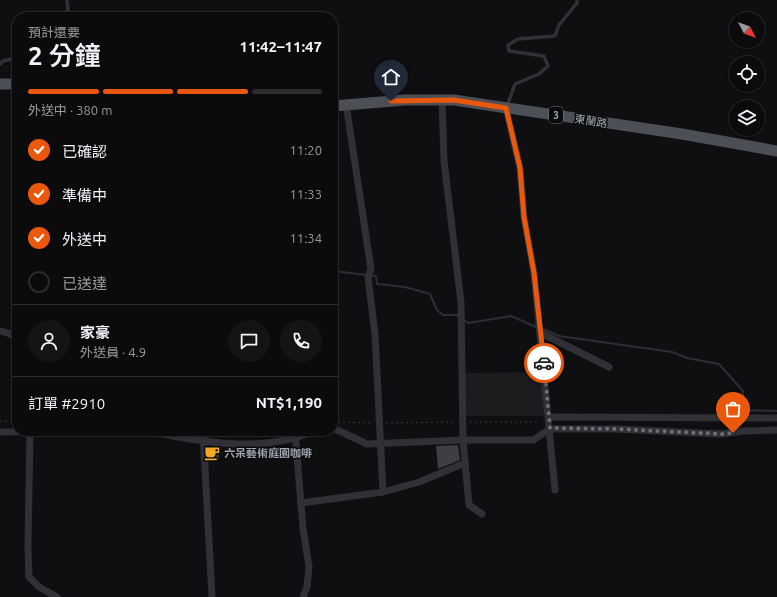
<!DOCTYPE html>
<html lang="zh-TW">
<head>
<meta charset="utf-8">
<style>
  :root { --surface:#0b0b0d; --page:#141416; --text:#f1f3f6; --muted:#9a9b9d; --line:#2b2b2e; --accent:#ea580c }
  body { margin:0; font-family:Ubuntu,"Noto Sans TC",sans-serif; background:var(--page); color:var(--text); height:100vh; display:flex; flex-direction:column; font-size:15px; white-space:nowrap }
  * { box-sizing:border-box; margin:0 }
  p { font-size:13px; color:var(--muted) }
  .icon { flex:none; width:22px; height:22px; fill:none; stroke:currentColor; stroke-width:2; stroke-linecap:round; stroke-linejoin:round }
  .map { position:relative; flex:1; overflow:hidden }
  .sheet { position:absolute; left:12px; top:12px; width:326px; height:424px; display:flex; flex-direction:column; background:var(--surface); border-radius:16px; box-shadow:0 1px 3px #0004,0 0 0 1px var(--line) }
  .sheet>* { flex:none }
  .needle { width:26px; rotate:131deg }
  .tools { position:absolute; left:729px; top:12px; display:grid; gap:8px }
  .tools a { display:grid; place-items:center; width:36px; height:36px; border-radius:50%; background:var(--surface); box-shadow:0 1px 3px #0004,0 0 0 1px var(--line); font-size:20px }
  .pin { position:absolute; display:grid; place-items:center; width:34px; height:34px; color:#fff; margin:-41px -17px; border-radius:50% 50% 50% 0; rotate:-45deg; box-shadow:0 0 4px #0007 }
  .pin .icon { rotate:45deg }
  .courier { position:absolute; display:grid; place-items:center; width:40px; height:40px; margin:-20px; border:3px solid #ea580c; border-radius:50%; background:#fff; color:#222; box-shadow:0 1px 5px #0007 }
  .overview em { font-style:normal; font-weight:600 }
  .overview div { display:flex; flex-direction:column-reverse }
  .overview { display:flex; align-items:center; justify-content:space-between; height:68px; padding:0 16px }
  h1 { font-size:26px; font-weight:600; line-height:30px }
  .bar { display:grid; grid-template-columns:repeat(4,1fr); gap:6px 4px; align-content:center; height:48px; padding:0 16px }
  .bar i { height:5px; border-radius:3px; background:var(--line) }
  .bar .active { background:var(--accent) }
  .bar p { grid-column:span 4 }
  .line { display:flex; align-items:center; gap:10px; padding:0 16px; border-top:1px solid var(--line) }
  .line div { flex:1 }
  .round { display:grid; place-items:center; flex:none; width:42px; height:42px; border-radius:21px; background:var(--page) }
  ol { padding:0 16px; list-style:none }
  li { display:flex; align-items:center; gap:12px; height:44px }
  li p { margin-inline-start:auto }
  li .icon { padding:4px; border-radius:50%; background:var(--accent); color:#fff; stroke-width:4 }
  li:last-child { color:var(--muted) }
  li i { width:22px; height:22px; border:2px solid var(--line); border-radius:50% }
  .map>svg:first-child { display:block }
</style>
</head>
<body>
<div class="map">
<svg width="777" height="597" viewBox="0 0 777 597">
  <rect width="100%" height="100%" fill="#0f0f11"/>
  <path fill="#1b1c1e" d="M544 372 547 416H464L463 373Z"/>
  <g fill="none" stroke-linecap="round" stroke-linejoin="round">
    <g stroke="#283036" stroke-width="2">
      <path d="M333 271 376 276 377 284 405 287 430 294 437 310 443 315H458"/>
      <path d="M463 319 468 323 511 316 536 327"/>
      <path d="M541 328 559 336 672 352 687 358 719 364 743 391 742 410 777 411"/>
    </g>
  </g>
  <g fill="#3e3f44">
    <path d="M458 445 460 460 438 469 436 446Z"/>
    <path d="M209 447 218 448 219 459 210 460Z"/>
  </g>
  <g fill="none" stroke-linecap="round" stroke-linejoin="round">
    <g stroke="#36383d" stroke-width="1" stroke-dasharray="2 3" stroke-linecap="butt">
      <path d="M0 421H17"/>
      <path d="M338 422 372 423"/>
      <path d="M470 422H540"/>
      <path d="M386 423 456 422"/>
    </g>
    <g stroke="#303136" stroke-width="3.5">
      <path d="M64 17 68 9 67 0"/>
      <path d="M0 64 3 61 17 58"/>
      <path d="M507 106 515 84 539 74 548 66 544 56 509 51 508 45 518 39 555 36 559 25 577 3V0"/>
    </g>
    <g stroke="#303136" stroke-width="7">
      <path d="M442 100 444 161 461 302 463 440 469 505 482 514"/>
      <path d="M346 104 371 269 368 277 375 334 383 492"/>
      <path d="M506 108 520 168 524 217 534 273 555 490"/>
      <path d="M0 331 8 333 17 338"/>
      <path d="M541 333 609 367"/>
      <path d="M549 417 777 418"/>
      <path d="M333 428 367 444 463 440H533L550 429H616L721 434 744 431 777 430"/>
      <path d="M30 431 28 547 29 577 39 587 57 597"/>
      <path d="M147 431C201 442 262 454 314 431"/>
      <path d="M203 431 212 597"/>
      <path d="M295 431 303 528 309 567 307 587 303 597"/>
      <path d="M0 432 104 431"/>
      <path d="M301 503 383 492 419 482 465 463"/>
    </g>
    <g stroke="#4c4f55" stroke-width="11">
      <path d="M0 84H17"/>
      <path d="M333 106 405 100H454L682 134 777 151"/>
    </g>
  </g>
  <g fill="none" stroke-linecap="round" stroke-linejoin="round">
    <path stroke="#6d717a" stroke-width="4" stroke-dasharray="0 7.2" d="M544 363 550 428 616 429 721 434 733 433"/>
    <path stroke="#ea580c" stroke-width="5" d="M391 101 454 100 506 108 520 168 524 217 534 273 544 363"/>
  </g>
  <defs>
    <g id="cafe-bare" transform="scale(1.2)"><path d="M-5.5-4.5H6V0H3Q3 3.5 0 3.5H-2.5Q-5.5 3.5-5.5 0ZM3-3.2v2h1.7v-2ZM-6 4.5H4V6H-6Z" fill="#f2a726" stroke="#0a0b0c" stroke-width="2.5" paint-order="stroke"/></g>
  </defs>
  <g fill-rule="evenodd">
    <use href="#cafe-bare" x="212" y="453"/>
  </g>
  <g text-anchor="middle" stroke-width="3" stroke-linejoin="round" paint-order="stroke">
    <rect fill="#0a0b0c" stroke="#737880" stroke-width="1" x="549" y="107" width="14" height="16" rx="3"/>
    <g font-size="10" font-weight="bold" fill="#a0a6b2">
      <text x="556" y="119">3</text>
    </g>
    <g font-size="11" fill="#a0a6b2" stroke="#0a0b0c">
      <text transform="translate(591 121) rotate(9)" y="4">東蘭路</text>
    </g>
    <g font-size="11" font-weight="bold" fill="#a0a6b2" stroke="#0a0b0c" text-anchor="start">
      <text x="224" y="457">六呆藝術庭園咖啡</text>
    </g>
  </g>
</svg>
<div class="tools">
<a><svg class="needle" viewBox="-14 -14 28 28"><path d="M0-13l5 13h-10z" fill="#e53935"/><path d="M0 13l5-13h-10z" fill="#9a9b9d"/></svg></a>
<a><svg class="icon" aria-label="locate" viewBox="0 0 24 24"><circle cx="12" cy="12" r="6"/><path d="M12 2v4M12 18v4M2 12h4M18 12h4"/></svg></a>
<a><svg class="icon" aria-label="layers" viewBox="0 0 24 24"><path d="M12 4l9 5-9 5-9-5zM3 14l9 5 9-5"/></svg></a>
</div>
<div class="pin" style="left:733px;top:433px;background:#ea580c"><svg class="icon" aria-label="bag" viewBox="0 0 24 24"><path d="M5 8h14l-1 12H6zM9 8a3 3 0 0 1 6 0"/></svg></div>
<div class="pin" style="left:391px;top:101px;background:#1f2937"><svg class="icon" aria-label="home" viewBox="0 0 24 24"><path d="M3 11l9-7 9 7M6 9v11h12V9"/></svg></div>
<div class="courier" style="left:544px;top:363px"><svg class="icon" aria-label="car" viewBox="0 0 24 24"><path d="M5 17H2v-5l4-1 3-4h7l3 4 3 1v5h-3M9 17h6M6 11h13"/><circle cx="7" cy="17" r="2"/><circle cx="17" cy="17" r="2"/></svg></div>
<section class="sheet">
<div class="overview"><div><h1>2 分鐘</h1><p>預計還要</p></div><em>11:42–11:47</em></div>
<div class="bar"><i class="active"></i><i class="active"></i><i class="active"></i><i></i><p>外送中 · 380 m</p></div>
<ol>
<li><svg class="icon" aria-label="check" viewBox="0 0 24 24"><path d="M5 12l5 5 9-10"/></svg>已確認<p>11:20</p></li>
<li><svg class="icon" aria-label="check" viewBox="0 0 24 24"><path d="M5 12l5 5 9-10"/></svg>準備中<p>11:33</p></li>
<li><svg class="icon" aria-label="check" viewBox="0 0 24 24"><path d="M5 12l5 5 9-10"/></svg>外送中<p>11:34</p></li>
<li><i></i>已送達</li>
</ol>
<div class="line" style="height:72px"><a class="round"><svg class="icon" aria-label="person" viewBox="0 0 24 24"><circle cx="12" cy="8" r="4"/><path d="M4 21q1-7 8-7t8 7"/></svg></a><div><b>家豪</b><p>外送員 · 4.9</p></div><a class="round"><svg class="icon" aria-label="chat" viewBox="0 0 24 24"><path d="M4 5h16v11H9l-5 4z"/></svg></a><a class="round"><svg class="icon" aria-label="phone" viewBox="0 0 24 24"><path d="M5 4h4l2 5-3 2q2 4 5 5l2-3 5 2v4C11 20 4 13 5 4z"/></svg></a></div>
<div class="line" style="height:52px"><div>訂單 #2910</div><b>NT$1,190</b></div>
</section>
</div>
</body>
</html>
